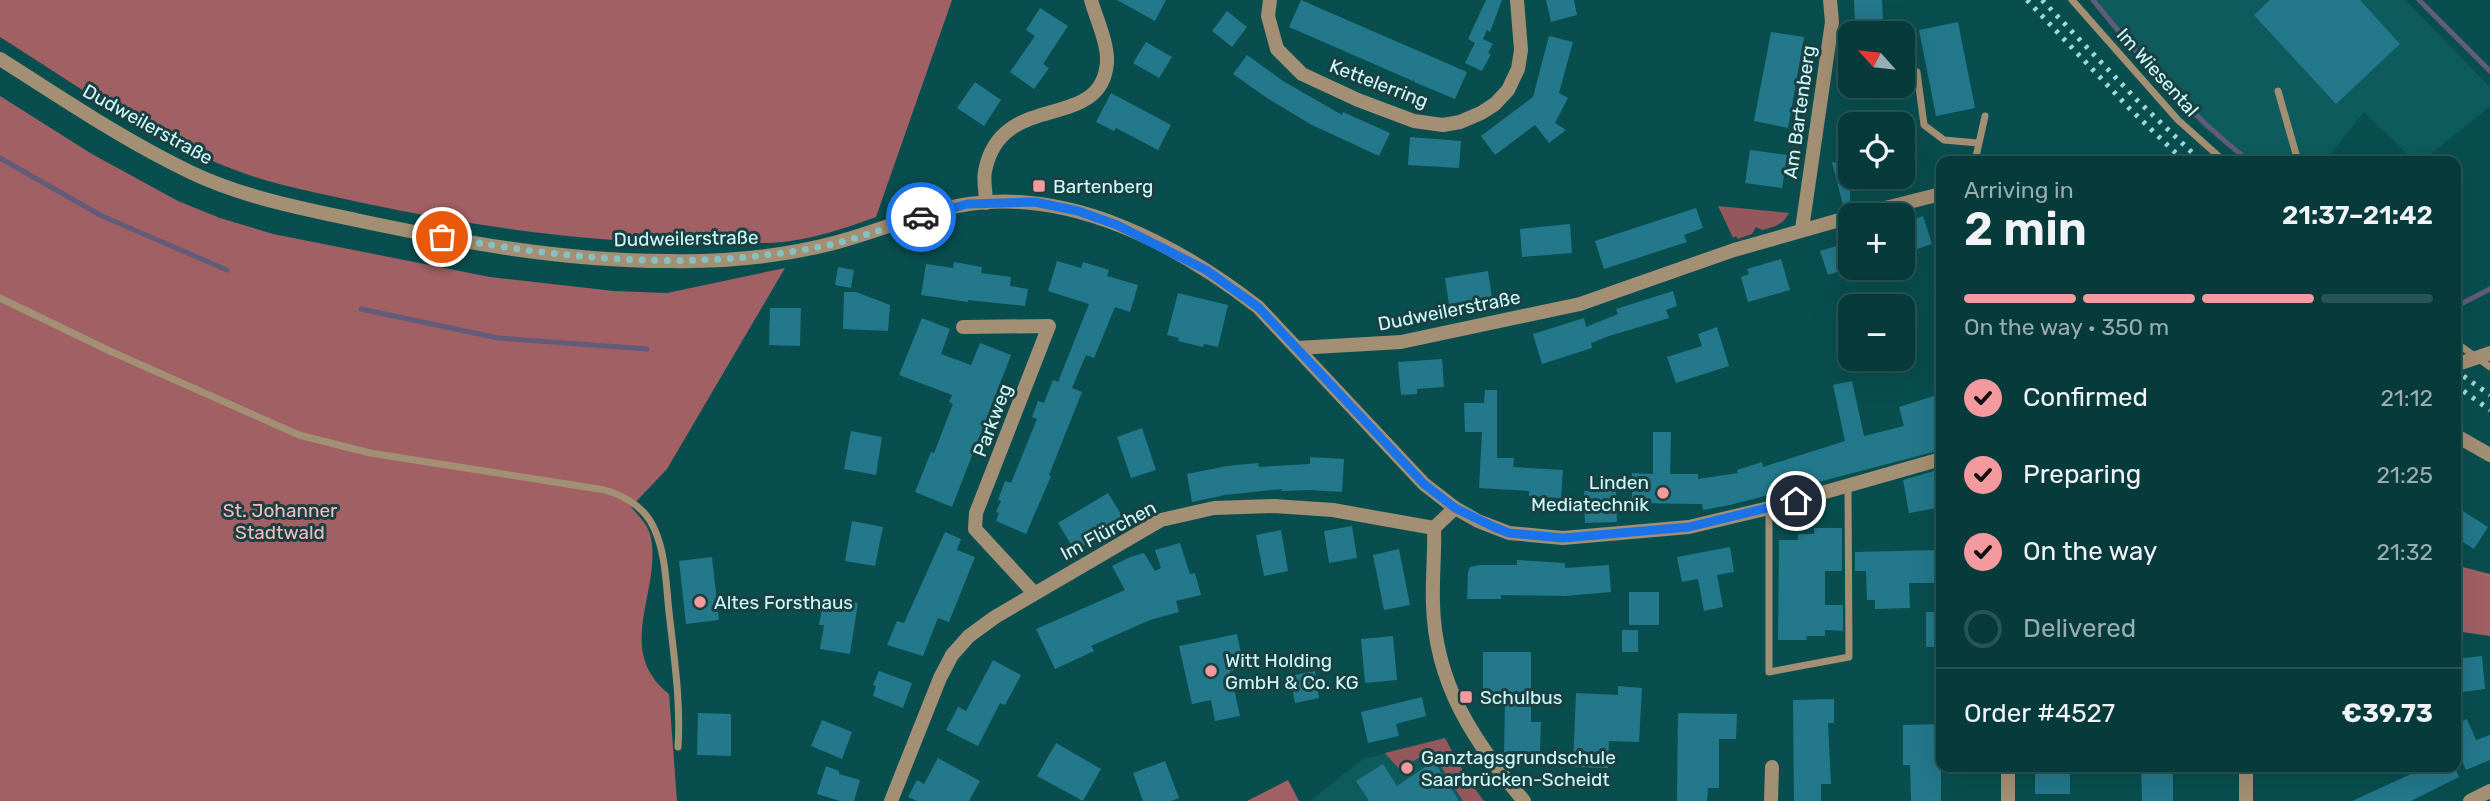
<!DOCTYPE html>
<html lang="en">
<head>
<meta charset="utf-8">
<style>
  :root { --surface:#073a3b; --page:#154546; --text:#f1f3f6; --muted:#98adaf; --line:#285455; --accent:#f49a9f }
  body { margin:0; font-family:Rubik,sans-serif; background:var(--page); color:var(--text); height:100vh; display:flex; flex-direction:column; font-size:26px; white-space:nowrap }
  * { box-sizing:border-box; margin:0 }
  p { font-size:23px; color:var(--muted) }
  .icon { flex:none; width:38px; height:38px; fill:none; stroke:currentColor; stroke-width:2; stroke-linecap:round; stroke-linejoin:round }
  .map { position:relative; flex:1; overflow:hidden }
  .drawer { position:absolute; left:1936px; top:156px; width:525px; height:616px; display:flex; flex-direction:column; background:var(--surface); border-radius:14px; box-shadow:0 7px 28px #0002,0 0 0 2px var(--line) }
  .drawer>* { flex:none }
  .needle { width:46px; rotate:297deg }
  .buttons { position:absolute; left:1838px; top:21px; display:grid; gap:14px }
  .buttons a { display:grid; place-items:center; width:77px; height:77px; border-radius:14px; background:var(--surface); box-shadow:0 7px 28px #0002,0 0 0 2px var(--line); font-size:35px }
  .pin { position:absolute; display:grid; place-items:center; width:60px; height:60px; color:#fff; margin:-30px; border:4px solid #fff; border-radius:50%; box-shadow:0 2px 7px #0007 }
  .courier { position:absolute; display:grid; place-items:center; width:70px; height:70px; margin:-35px; border:5px solid #1a73e8; border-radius:50%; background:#fff; color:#222; box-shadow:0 2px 9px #0007 }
  .head em { font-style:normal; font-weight:600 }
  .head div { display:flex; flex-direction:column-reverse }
  .head { display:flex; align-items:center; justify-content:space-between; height:119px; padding:0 28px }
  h1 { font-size:46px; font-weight:600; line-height:52px }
  .bar { display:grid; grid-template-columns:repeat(4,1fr); gap:10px 7px; align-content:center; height:84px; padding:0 28px }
  .bar i { height:9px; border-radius:5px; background:var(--line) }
  .bar .current { background:var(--accent) }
  .bar p { grid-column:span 4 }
  .line { display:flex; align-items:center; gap:18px; padding:0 28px; border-top:2px solid var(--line) }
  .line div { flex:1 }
  ol { padding:0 28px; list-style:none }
  li { display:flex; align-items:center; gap:21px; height:77px }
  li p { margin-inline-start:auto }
  li .icon { padding:7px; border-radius:50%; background:var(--accent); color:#111; stroke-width:4 }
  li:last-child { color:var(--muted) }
  li i { width:38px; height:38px; border:4px solid var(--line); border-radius:50% }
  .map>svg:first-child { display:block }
</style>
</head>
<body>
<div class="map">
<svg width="2490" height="801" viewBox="0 0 2490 801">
  <rect width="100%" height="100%" fill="#094e4f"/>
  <g fill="#0d5b5c">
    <path d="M2091 0H2405L2490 87V106L2422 161H2414L2364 112 2325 161H2248L2205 129 2158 83Z"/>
    <path d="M1445 738 1466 777 1484 801H1310L1363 759Z"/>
  </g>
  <g fill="#94585c">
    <path d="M1718 206 1789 213C1783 225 1774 227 1762 230L1756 227 1752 234 1738 239 1736 236 1733 238Z"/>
    <path d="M1445 738 1466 777 1484 801H1463L1431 751 1399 769 1385 753Z"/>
  </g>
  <g fill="#a06064">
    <path d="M0 0H952L876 217C848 227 820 237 790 241 764 245 736 242 710 243 593 244 478 227 363 203 320 193 276 186 235 170 150 138 76 85 0 37Z"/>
    <path d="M0 96 92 154 178 201 220 218 273 234 490 277 614 291 667 293 785 268 667 469 631 507C638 515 647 524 650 534 664 588 612 649 669 694L677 801H0Z"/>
    <path d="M2455 565 2490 574V636L2455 631Z"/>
    <path d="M1288 780 1299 801H1247Z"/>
  </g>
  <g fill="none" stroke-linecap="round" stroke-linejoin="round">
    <g stroke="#625c7a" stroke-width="5">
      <path d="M2093 0C2140 58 2189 114 2249 161"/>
      <path d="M2419 0 2490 71"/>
      <path d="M0 158 102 216 227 270"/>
      <path d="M2455 304 2457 306 2490 289"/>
      <path d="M361 309 498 338 647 349"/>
    </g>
  </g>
  <g fill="#23788b">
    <path d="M1117 0H1166L1155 21Z"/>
    <path d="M1301 0 1467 72 1455 99 1414 82V79L1413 81 1289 27Z"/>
    <path d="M1486 0H1502L1490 32 1487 30 1483 39 1493 44 1488 53 1491 54 1482 71 1465 63 1475 43 1468 39Z"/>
    <path d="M1546 0H1574L1577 15 1551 22Z"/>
    <path d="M1854 0H1882L1883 21 1855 22Z"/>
    <path d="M2270 0H2360L2400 44 2336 104 2254 15Z"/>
    <path d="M1040 8 1068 26 1043 64 1049 68 1034 89 1010 72 1035 36 1026 30Z"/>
    <path d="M1227 11 1247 27 1232 47 1212 31Z"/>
    <path d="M1958 22 1975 108 1936 116 1919 30Z"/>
    <path d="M1771 32 1804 37 1788 128 1754 121Z"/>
    <path d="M1549 36 1573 42 1559 93 1568 98 1555 123 1566 130 1549 143 1535 125 1495 155 1481 136 1533 97Z"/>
    <path d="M1146 42 1172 57 1159 78 1133 63Z"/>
    <path d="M1247 55 1283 81 1342 115 1343 112 1390 133 1379 156 1310 124 1267 98 1233 74Z"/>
    <path d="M975 82 1001 100 984 126 957 108Z"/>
    <path d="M1111 93 1171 125 1158 150 1116 128 1114 131 1096 122Z"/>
    <path d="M1410 137 1461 141 1459 168 1408 165Z"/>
    <path d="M1750 150 1787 155 1782 188 1745 183Z"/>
    <path d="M1832 162 1850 165V208L1844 209Z"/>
    <path d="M1696 208 1703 228 1684 235 1687 242 1604 269 1595 241Z"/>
    <path d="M1923 216 1932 244 1902 254V223Z"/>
    <path d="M1570 224 1572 253 1522 257 1520 229Z"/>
    <path d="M1850 242V268L1828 275 1820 251Z"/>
    <path d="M1781 259 1790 290 1748 302 1741 277 1749 274 1747 269Z"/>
    <path d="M1057 261 1081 268 1083 262 1109 270 1107 276 1138 285 1130 312 1115 307 1094 358 1086 355 1072 388 1082 392 1049 475 1051 476 1026 534 996 521 999 513 996 512 1001 501 998 500 1005 481 1011 483 1037 419 1032 417 1038 401 1044 403 1053 380 1058 382 1089 304 1048 291Z"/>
    <path d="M954 262 982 267 981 273 1011 277 1010 286 1028 289 1025 306 968 300V302L921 295 926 264 953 268Z"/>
    <path d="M838 267 854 270 851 288 835 285Z"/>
    <path d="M1488 271 1492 298 1449 304 1445 278Z"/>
    <path d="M1673 291 1677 306 1666 310 1669 318 1609 336 1591 343 1592 348 1542 364 1533 334 1584 318 1586 327 1618 314 1616 309Z"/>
    <path d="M844 292H856L890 305 888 331 843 329Z"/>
    <path d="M1178 293 1228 305 1218 347 1204 344 1203 347 1178 341 1179 338 1167 335Z"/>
    <path d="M770 308H801L800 346 769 345Z"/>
    <path d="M922 318 950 329 941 354 971 365 980 343 1011 355 952 507 915 492 931 452 934 453 953 404 949 402 952 395 899 375Z"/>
    <path d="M1717 327 1729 366 1676 383 1667 357 1702 346 1698 334Z"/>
    <path d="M1442 359 1444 387 1417 389V394L1401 395 1398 362Z"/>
    <path d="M1852 381 1864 436 1904 426 1899 407 1937 395 1941 405V450L1730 505 1703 510 1702 504 1632 503V473L1653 474V432H1671L1670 474H1698V479L1738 473 1737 470 1762 462 1763 467 1845 441 1833 385Z"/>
    <path d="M1485 390H1497V458H1514L1513 467 1563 470 1561 498 1529 496V491L1479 488 1482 432H1465L1464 403H1484Z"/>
    <path d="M1142 428 1156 470 1131 478 1117 437Z"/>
    <path d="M851 431 882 437 876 475 844 469Z"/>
    <path d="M1310 457 1344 459 1342 492 1309 490 1282 491 1281 489 1225 495 1192 502 1187 474 1227 466 1258 463 1259 467 1310 464Z"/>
    <path d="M1941 469V492L1934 493 1937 508 1909 513 1903 480Z"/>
    <path d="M1616 490 1617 522 1585 523 1584 491Z"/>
    <path d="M1108 493 1125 521 1075 551 1058 523Z"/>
    <path d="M2455 506 2488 527 2474 549 2455 537Z"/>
    <path d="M852 521 883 527 875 566 845 561Z"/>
    <path d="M1352 526 1357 558 1329 563 1324 531Z"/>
    <path d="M1814 528H1842V571H1825V605H1843V631L1825 630V636H1806L1807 640H1778L1779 540H1798V534H1814Z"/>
    <path d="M1281 530 1288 571 1264 576 1256 535Z"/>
    <path d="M945 532 961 539 957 550 975 557 949 622 938 618 923 656 887 645 897 621 904 623Z"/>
    <path d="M1180 543 1190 574 1195 573 1201 595 1176 601 1179 612 1150 620 1091 646 1094 651 1055 669 1036 629 1125 590 1112 566 1130 557 1144 553 1155 571 1161 568 1155 550Z"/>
    <path d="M1730 547 1734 572 1717 575 1723 607 1704 611 1698 579 1682 582 1677 557Z"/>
    <path d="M1399 549 1410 605 1384 610 1373 555Z"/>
    <path d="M1941 550V583H1909L1910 608 1875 609V600H1867L1866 571H1855V552Z"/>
    <path d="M712 557 719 620 686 624 679 561Z"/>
    <path d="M1517 560 1565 563V568L1609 565 1611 592 1565 596 1501 595V599H1467L1468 572 1470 567 1480 565H1517Z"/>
    <rect x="1629" y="592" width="30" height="33"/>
    <path d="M824 597 858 603 850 654 820 649 824 625H819Z"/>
    <rect x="1926" y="612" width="15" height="35"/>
    <rect x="1622" y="630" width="16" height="22"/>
    <path d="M1237 634 1244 668 1230 671 1240 716 1215 721 1211 700 1192 704 1179 646Z"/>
    <path d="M1393 636 1397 680 1365 683 1361 639Z"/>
    <path d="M1483 652H1531V722H1541L1540 752H1504L1505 703H1483Z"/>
    <path d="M2482 656 2485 689 2455 693V659Z"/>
    <path d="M993 660 1021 675 1005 705 1000 703 978 746 946 730 958 707 966 711Z"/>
    <path d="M879 671 912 683 903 708 873 696 876 686 873 685Z"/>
    <path d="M1315 671 1319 698 1295 703 1290 676Z"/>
    <path d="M1618 686 1642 688 1639 742 1609 741 1608 768 1573 767 1576 693 1618 695Z"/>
    <path d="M1422 697 1426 716 1396 724 1399 736 1368 743 1361 712Z"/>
    <path d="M1834 699V723H1828L1831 784H1821V801H1794L1793 700Z"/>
    <path d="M698 713 731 714V756L697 755Z"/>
    <path d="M1678 713 1737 714 1736 739H1719V788H1708L1707 801H1677Z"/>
    <path d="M2467 719 2476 740 2490 735V760L2466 770 2455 745V725Z"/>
    <path d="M822 720 852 732 842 759 811 746Z"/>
    <path d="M1941 724V801H1911L1910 765H1903V725Z"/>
    <path d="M1056 743 1101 769 1083 801 1037 776Z"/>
    <path d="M938 758 980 781 969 801H917L908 797 917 780 924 784Z"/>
    <path d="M1165 761 1179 798 1171 801H1143L1133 773Z"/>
    <path d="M1434 761 1459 801H1369L1356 781 1383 764 1397 786Z"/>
    <path d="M826 766 839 771V774L860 780 854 801H840L817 794Z"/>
    <rect x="2035" y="766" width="35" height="28"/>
    <path d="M2141 766H2173V801H2142Z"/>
    <path d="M2407 766H2454L2459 777 2411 801H2352L2411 774Z"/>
  </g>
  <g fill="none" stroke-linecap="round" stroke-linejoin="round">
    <g stroke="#a38f73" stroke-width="7">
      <path d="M2072 0 2178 120 2224 161"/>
      <path d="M1917 72 1924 125 1944 140 1978 143"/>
      <path d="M2278 91 2298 161"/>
      <path d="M1975 161 1985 116"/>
      <path d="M0 298 112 352 299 435 370 453 605 490C625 496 645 508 654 528 666 554 666 585 669 612 674 657 681 702 678 747"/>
      <path d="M2455 342 2490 367"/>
      <path d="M1769 508V672L1849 657 1848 485"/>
    </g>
    <g stroke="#a38f73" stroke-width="14">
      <path d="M1270 0 1268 16 1277 49 1302 74 1358 100 1414 121 1443 125 1460 122 1481 113 1495 104 1508 90 1518 69 1521 50 1517 0"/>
      <path d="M986 203C986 192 983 181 985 171 1001 88 1102 134 1107 62 1108 43 1096 18 1091 0"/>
      <path d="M1857 215 1941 194"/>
      <path d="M1802 229 1832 22 1830 0"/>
      <path d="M963 327 1049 326 976 513 975 529 1034 593"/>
      <path d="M1297 348 1401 342 1580 304 1734 250 1850 217"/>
      <path d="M2455 435 2490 455"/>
      <path d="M1434 528C1435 553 1432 578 1433 604 1435 684 1474 742 1524 801"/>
      <path d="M1434 528 1455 508"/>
      <path d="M2008 766V801"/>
      <path d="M2246 766V801"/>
      <path d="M891 801 940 678 952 655 969 636 995 617 1161 520 1214 508 1274 506 1333 510 1434 528"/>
      <path d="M1771 801 1772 767"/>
      <path d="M2470 801 2490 791"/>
    </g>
    <g stroke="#a38f73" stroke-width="14">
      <path d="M0 59C62 98 123 140 190 172 242 197 300 208 356 220 459 242 563 261 668 261 723 262 780 257 834 243 877 232 926 210 969 204 1073 189 1178 245 1258 307L1424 484 1455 508 1478 521 1509 533 1563 538 1689 527 1769 508 1941 459"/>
      <path d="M2455 365 2490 353"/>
    </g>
    <g stroke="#a0d7d7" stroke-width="5" stroke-dasharray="3.5 7" stroke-linecap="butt">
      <path d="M2027 0 2129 108 2184 161"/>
      <path d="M2042 0 2137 100 2201 161"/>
      <path d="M2455 370 2490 395"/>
      <path d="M2455 385 2490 410"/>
    </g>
  </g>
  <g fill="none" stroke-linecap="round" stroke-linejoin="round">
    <path stroke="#87c0c1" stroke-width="7" stroke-dasharray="0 12.6" d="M442 237C575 260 695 272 829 245 860 238 891 226 921 217"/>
    <path stroke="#1a73e8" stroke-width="9" d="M921 217 967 204 1035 202 1078 211 1117 225 1206 270 1258 307 1424 484 1455 508 1494 527 1509 533 1563 538 1689 527 1796 501"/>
  </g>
  <g fill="#f49a9f" stroke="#1c4041" stroke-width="2.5">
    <rect x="1032" y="179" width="14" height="14" rx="3.5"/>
    <circle cx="1663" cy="493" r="7"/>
    <circle cx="700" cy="602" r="7"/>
    <circle cx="1211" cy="671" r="7"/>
    <rect x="1459" y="690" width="14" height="14" rx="3.5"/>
    <circle cx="1407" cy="768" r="7"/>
  </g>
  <g text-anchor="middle" stroke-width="6" stroke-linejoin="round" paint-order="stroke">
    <g font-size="19" fill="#cbfefe" stroke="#1c4041">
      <text transform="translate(2158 72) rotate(48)" y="7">Im Wiesental</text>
      <text transform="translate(1379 83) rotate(21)" y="7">Kettelerring</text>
      <text transform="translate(1799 112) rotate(-82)" y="7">Am Bartenberg</text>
      <text transform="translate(148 124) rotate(29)" y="7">Dudweilerstraße</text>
      <text transform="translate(686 238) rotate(-1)" y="7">Dudweilerstraße</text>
      <text transform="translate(1449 310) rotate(-11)" y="7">Dudweilerstraße</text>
      <text transform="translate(992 420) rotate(-69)" y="7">Parkweg</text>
      <text transform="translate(1108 530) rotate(-28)" y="7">Im Flürchen</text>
    </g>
    <g font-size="19" fill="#cbfefe" stroke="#1c4041" text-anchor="start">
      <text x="1053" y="193">Bartenberg</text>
      <text x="1649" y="489" text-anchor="end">Linden<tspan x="1649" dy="22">Mediatechnik</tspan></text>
      <text x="714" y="609">Altes Forsthaus</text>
      <text x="1225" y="667">Witt Holding<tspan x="1225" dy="22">GmbH &amp; Co. KG</tspan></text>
      <text x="1480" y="704">Schulbus</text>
      <text x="1421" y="764">Ganztagsgrundschule<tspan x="1421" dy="22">Saarbrücken-Scheidt</tspan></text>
    </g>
    <g font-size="19" fill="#f6bcbe" stroke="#1c4041">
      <text x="280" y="517">St. Johanner<tspan x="280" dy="22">Stadtwald</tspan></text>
    </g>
  </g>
</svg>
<div class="buttons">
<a><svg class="needle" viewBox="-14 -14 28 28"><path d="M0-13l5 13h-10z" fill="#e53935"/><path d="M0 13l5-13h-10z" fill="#98adaf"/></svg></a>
<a><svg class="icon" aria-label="locate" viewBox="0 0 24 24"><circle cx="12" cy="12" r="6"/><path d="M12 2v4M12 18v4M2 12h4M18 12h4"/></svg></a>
<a>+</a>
<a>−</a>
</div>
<div class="pin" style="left:442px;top:237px;background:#ea580c"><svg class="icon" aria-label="bag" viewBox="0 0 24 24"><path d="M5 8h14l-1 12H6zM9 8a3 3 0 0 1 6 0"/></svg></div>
<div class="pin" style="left:1796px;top:501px;background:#1f2937"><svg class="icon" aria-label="home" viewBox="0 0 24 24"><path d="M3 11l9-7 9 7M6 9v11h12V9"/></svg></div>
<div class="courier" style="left:921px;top:217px"><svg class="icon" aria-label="car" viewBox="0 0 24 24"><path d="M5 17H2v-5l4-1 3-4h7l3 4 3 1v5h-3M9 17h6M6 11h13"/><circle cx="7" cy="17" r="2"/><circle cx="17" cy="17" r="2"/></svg></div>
<section class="drawer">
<div class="head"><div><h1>2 min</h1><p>Arriving in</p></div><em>21:37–21:42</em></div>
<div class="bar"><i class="current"></i><i class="current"></i><i class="current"></i><i></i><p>On the way · 350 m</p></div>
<ol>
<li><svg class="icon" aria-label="check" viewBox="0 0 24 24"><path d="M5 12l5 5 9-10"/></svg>Confirmed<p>21:12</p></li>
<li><svg class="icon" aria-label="check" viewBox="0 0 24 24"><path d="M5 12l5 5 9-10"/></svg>Preparing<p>21:25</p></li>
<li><svg class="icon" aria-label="check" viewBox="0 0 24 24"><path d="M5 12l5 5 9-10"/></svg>On the way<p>21:32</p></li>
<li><i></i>Delivered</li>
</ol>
<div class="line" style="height:91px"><div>Order #4527</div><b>€39.73</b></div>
</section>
</div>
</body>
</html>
